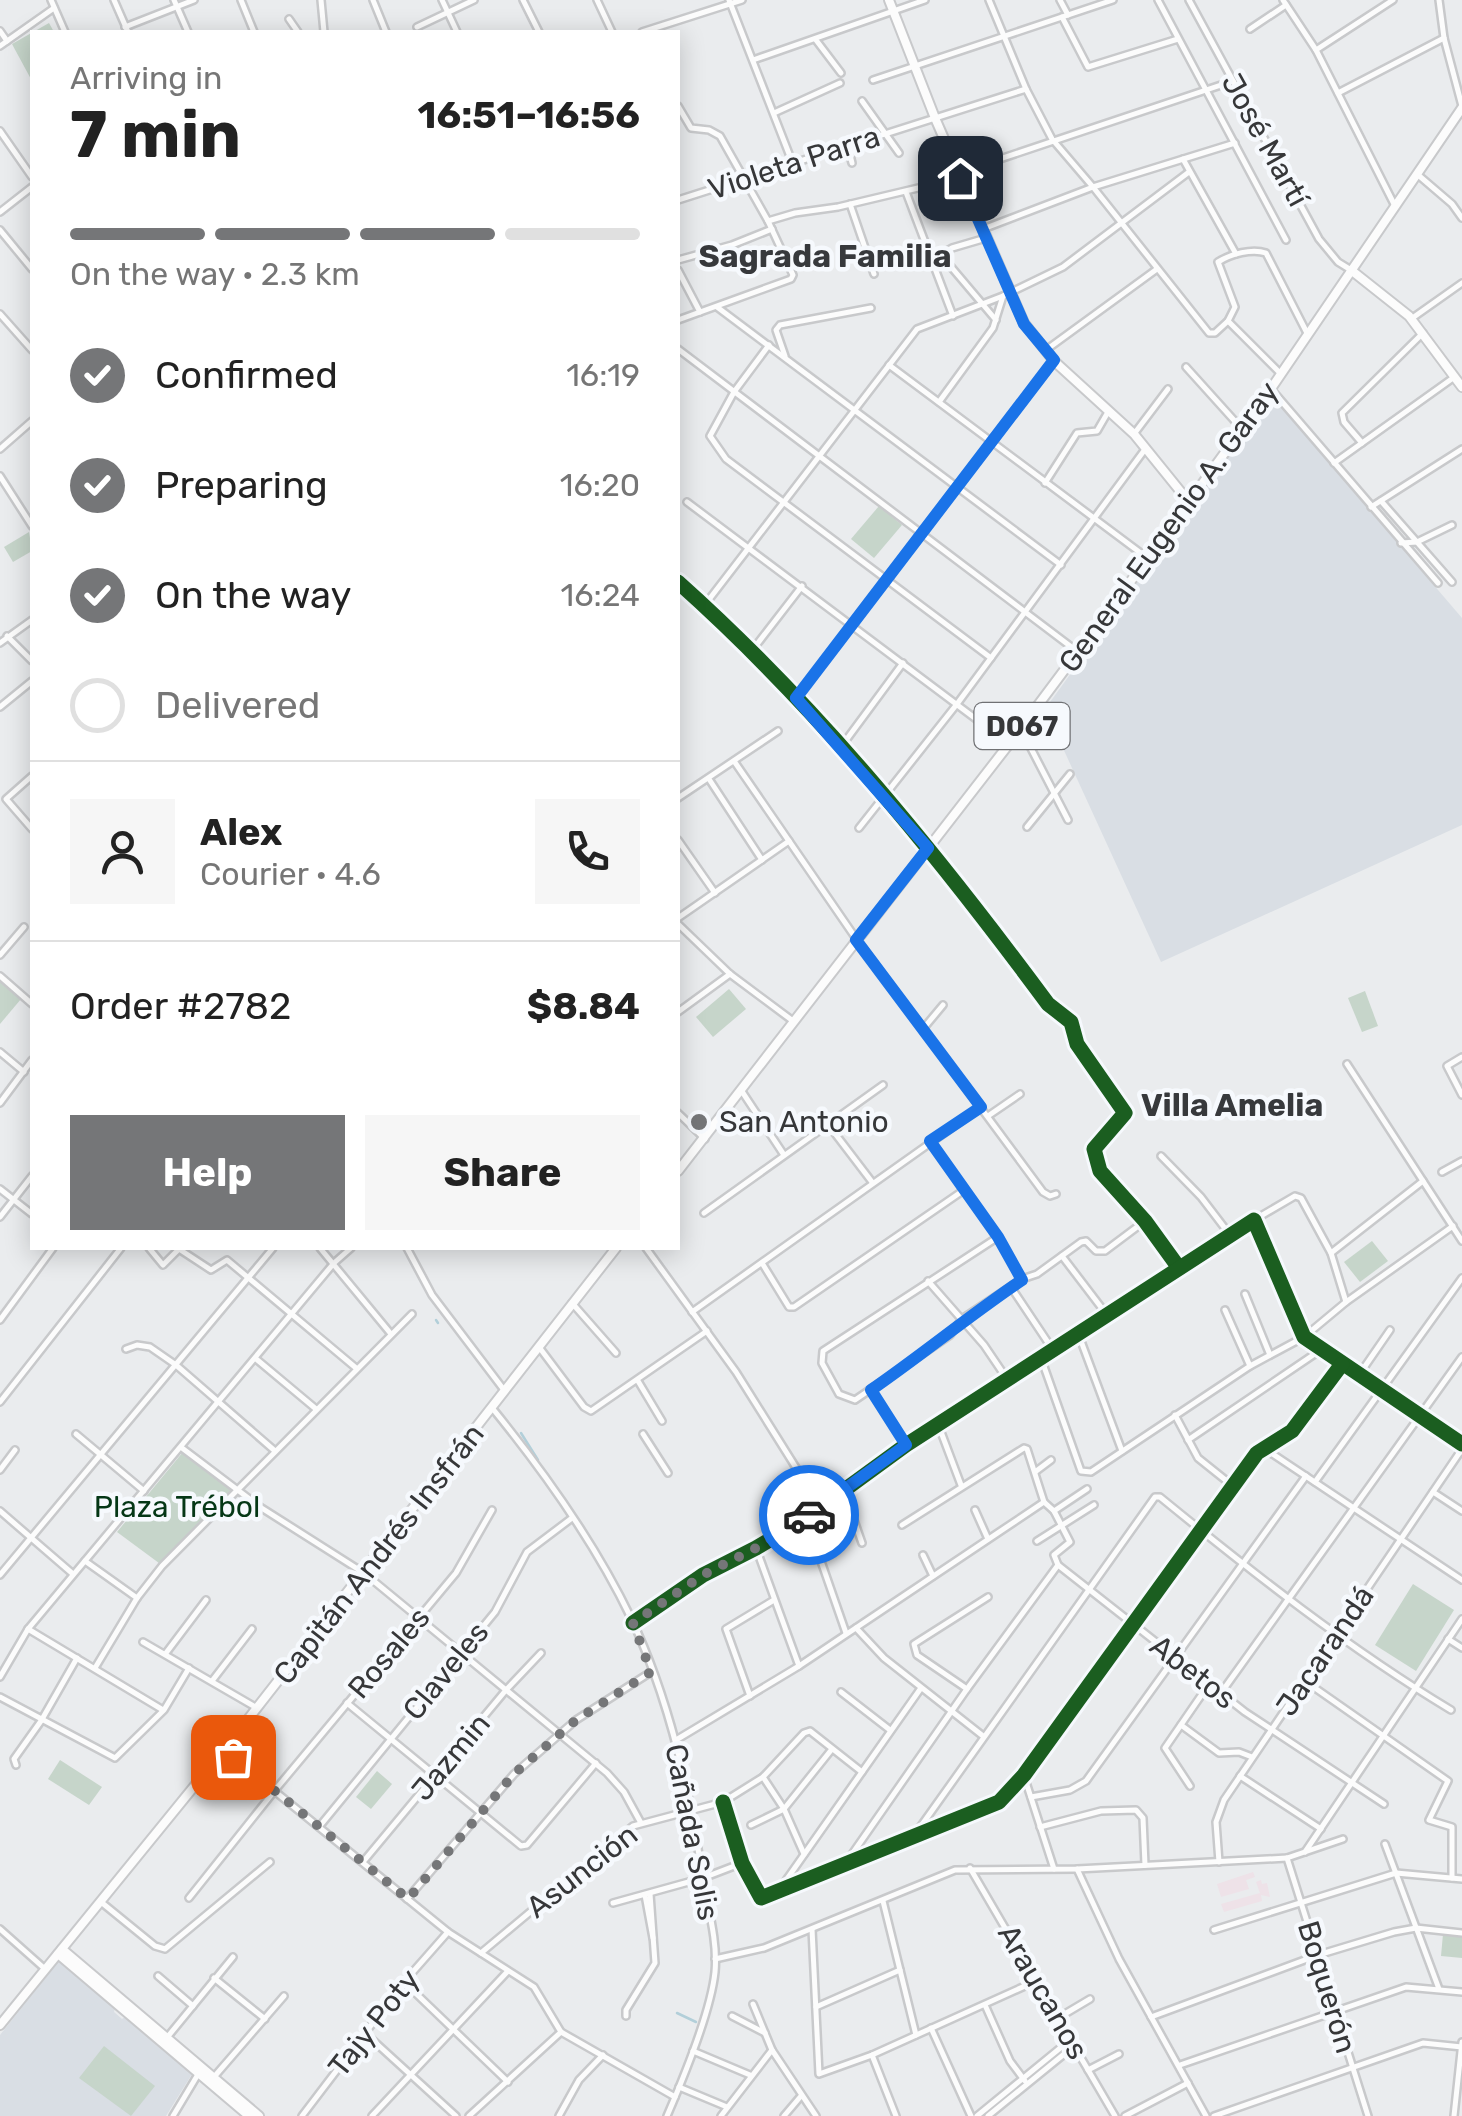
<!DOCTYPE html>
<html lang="en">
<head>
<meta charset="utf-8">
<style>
  :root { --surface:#fff; --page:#f6f6f6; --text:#222; --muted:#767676; --line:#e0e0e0; --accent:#757678 }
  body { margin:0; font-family:Rubik,sans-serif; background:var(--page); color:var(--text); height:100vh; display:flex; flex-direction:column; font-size:38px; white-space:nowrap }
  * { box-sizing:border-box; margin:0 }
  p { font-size:32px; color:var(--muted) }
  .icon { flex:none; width:55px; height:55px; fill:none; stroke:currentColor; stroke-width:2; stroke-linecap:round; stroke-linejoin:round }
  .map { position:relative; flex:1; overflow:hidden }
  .panel { position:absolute; left:30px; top:30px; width:650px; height:1220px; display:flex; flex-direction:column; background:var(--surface); border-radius:0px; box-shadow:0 5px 25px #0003 }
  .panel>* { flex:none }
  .pin { position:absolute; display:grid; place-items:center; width:85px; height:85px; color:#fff; margin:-42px; border-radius:20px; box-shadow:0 5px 15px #0006 }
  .courier { position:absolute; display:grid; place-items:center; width:100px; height:100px; margin:-50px; border:8px solid #1a73e8; border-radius:50%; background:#fff; color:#222; box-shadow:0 2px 12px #0007 }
  .summary em { font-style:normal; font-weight:700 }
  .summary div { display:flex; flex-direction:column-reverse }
  .summary { display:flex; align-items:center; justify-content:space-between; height:170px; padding:0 40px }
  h1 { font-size:65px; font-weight:700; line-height:75px }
  .bar { display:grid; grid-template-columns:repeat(4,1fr); gap:15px 10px; align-content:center; height:120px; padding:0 40px }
  .bar i { height:12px; border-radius:8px; background:var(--line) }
  .bar .selected { background:var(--accent) }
  .bar p { grid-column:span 4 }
  .line { display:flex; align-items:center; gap:25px; padding:0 40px; border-top:2px solid var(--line) }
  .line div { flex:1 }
  .round { display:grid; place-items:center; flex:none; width:105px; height:105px; border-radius:0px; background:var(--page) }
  ol { padding:0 40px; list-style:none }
  li { display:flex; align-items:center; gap:30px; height:110px }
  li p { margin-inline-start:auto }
  li .icon { padding:10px; border-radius:50%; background:var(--accent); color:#fff; stroke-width:4 }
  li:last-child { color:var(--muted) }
  li i { width:55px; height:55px; border:5px solid var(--line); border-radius:50% }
  .action { display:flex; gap:20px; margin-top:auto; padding:20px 40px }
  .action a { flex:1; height:115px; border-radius:0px; background:var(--accent); color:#fff; font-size:40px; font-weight:700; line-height:115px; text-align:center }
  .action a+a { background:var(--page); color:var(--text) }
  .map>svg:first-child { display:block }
</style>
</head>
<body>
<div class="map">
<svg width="1462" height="2116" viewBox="0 0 1462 2116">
  <rect width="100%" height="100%" fill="#eaecee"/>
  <g fill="#d9dee4">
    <path d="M1272 396 1462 618V825L1161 962 1045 709Z"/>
    <path d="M59 1961 115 2008 114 2012 122 2019 125 2017 192 2074 166 2116H0V2035Z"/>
  </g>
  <g fill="#eee2e8">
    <path d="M1253 1872 1255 1877 1246 1880 1249 1889 1221 1897 1217 1884Z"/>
    <path d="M1261 1880 1262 1884 1267 1883 1270 1897 1261 1895 1262 1901 1224 1912 1221 1904 1260 1893 1256 1882Z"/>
  </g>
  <g fill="#c6d5ca">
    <path d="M49 23 54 32H32V81L12 44Z"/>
    <path d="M879 506 902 525 874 558 851 539Z"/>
    <path d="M29 532 32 551 13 562 4 547Z"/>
    <path d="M0 980 21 999 0 1024Z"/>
    <path d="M729 989 746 1009 713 1037 696 1017Z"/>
    <path d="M1365 991 1378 1026 1362 1032 1348 998Z"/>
    <path d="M1372 1241 1388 1261 1360 1282 1344 1262Z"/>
    <path d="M183 1452 233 1492 163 1566 117 1532Z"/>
    <path d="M1413 1584 1454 1610 1416 1671 1375 1645Z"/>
    <path d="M60 1760 102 1787 89 1805 48 1779Z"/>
    <path d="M377 1771 392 1784 371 1809 356 1797Z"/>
    <path d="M1443 1934 1462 1936V1958L1441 1956Z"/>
    <path d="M104 2046 155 2086 131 2116 79 2078Z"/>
  </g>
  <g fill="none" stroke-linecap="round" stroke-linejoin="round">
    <g stroke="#b2cfd9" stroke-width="2.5">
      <path d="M436 1320 438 1323"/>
      <path d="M521 1433 538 1460"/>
      <path d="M708 1888 712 1910"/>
      <path d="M677 2013 696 2022"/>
    </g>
    <g stroke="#c8c9cb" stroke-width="10">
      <g id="minor">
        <path d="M51 0 65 32"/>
        <path d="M114 0 128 32"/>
        <path d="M174 0 188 32"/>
        <path d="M241 0 254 32"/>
        <path d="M321 0 324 32"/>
        <path d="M373 0 386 32"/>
        <path d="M442 0 457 32"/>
        <path d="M523 0 539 32"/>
        <path d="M597 0 612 32"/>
        <path d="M729 0 793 164"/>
        <path d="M989 0 1026 89 1052 139 1093 187 1209 333H1215L1228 321 1235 307 1218 262C1231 254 1252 248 1266 253L1307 333"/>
        <path d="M1060 0 1068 15"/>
        <path d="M1158 0 1286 240"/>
        <path d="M1189 0 1319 239 1338 262 1351 270"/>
        <path d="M1283 0 1316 50 1395 206"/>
        <path d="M1439 0 1444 38 1462 106"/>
        <path d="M1062 17 1088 67 1178 39"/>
        <path d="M289 19 298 32"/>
        <path d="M125 27 194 0"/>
        <path d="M417 27 474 0"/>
        <path d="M1250 29 1286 5"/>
        <path d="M0 31 7 41"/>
        <path d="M642 32 742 0"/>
        <path d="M816 40 841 73"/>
        <path d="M0 46 54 8"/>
        <path d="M1316 50 1393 0"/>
        <path d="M753 60 925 0"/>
        <path d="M873 80 1113 0"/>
        <path d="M1338 93 1444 38"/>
        <path d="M862 101 899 153"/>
        <path d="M678 106 691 128 709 130 720 136 768 221 793 275 791 279 678 320"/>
        <path d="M774 113 840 83"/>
        <path d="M0 131 32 177"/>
        <path d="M848 147 852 163"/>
        <path d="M1183 159 1236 254"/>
        <path d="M958 173 1233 81"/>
        <path d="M1417 174 1452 204 1462 218"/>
        <path d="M906 192 953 316"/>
        <path d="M678 200 1026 89"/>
        <path d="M850 204 874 274"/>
        <path d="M0 212 32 187"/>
        <path d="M768 221 795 213 838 207 960 178"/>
        <path d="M983 229 1093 187 1235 143"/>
        <path d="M0 230 32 269"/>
        <path d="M941 255 996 320"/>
        <path d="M678 260 732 245 772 229"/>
        <path d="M931 260 952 248 986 238"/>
        <path d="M678 270 700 312"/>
        <path d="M717 307 1061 565"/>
        <path d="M0 314 32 350"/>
        <path d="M1411 319 1462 283"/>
        <path d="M1228 321 1281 374"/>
        <path d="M769 345 734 392 710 436 726 459 991 658"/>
        <path d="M678 349 1078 652"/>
        <path d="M1046 350 1157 269"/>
        <path d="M785 356 776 330 780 325 871 308"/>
        <path d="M889 365 1146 557"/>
        <path d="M1186 367 1241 428"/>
        <path d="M1271 389 1438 583"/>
        <path d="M939 402 993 328 1003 296 1063 267 1189 172"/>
        <path d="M1134 434 1168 389"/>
        <path d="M1362 443 1344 422 1342 413 1423 333"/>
        <path d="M0 449 32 421"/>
        <path d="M1334 463 1453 378"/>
        <path d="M0 476 32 526"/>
        <path d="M1045 483 1077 433 1097 431 1108 412"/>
        <path d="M1381 501 1452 582"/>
        <path d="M687 502 1008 743"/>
        <path d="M1371 507 1462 449"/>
        <path d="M1401 543 1417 542 1452 525"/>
        <path d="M678 582C818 707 937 854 1048 1004L1071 1022 1077 1044 1125 1113 1094 1149 1100 1171 1145 1221 1179 1268"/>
        <path d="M704 606 917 329 1003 296"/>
        <path d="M7 636 32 661"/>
        <path d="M0 643 32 620"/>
        <path d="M751 652 802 586"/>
        <path d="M796 698 1054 361"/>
        <path d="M0 707 32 681"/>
        <path d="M1021 729 1068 820"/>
        <path d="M841 747 903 663"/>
        <path d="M734 761 857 940 1043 1192 1050 1196 1056 1194"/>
        <path d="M32 776 6 799 32 829"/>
        <path d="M709 779 762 860"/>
        <path d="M678 798 778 731"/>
        <path d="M1027 827 1070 774"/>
        <path d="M859 828 957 704 1146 448"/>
        <path d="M678 840 715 893"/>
        <path d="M678 918 789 841"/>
        <path d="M678 924 730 974 793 1021"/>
        <path d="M0 955 24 927"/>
        <path d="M0 976 32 1004"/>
        <path d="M678 1012 730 974"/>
        <path d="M923 1029 943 1005"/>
        <path d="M0 1052 24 1072"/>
        <path d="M1462 1057 1447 1066 1462 1095"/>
        <path d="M1347 1064 1462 1241"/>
        <path d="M741 1090 784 1155"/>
        <path d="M0 1103 32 1060"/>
        <path d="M678 1113 705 1139"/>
        <path d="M988 1116 1020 1094"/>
        <path d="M827 1123 872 1182"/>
        <path d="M930 1141 998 1237 1022 1279"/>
        <path d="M1161 1156 1201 1197 1230 1235"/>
        <path d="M1442 1172 1462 1161"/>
        <path d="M0 1189 32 1214"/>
        <path d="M704 1213 883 1085"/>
        <path d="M0 1217 32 1176"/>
        <path d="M1254 1220 1295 1196 1301 1198 1331 1253 1346 1302"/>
        <path d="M998 1237 823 1351 822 1363 839 1394 855 1400 950 1335 962 1319 1022 1279 1037 1274 1081 1242 1086 1241 1096 1251H1105L1145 1221"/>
        <path d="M149 1248 163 1265 179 1249 211 1270 227 1260 356 1368"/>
        <path d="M320 1248 391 1334"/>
        <path d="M407 1248 432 1295 504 1390"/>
        <path d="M646 1248 736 1372 820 1506"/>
        <path d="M1331 1253 1423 1181"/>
        <path d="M1062 1256 1107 1315"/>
        <path d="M762 1263 789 1307H794L964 1190"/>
        <path d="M928 1281 984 1345 1007 1379"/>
        <path d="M1011 1287 1053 1350"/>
        <path d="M1245 1294 1270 1355"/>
        <path d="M572 1303 616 1353"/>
        <path d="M1225 1310 1250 1366"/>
        <path d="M692 1312 981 1107"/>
        <path d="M0 1320 53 1248"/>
        <path d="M1078 1333 1122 1451"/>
        <path d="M539 1347 584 1407 591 1411 707 1331"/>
        <path d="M126 1349 137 1345 150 1347 176 1365 275 1451"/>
        <path d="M255 1358 316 1409"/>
        <path d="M1041 1358 1081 1471 1091 1472 1250 1366 1304 1337 1346 1302 1453 1226"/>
        <path d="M1359 1375 1390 1330"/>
        <path d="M638 1381 662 1421"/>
        <path d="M871 1390 906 1445"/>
        <path d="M0 1402 121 1248"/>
        <path d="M493 1409C545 1473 595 1543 631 1618 669 1698 689 1787 702 1874 707 1905 718 1940 715 1972 711 2010 683 2079 667 2116"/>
        <path d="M1175 1415 1198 1458 1233 1486"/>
        <path d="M938 1424 961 1485"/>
        <path d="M76 1434 144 1491"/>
        <path d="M643 1434 668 1473"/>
        <path d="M1188 1440 1322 1349"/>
        <path d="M1262 1447 1462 1580"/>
        <path d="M182 1448 260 1507 364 1573 607 1773 624 1792 641 1823"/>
        <path d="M0 1470 15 1450"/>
        <path d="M1035 1472 1051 1460"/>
        <path d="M1315 1482 1462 1278"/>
        <path d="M843 1489 862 1543"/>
        <path d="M1433 1492 1462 1511"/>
        <path d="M975 1510 988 1539"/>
        <path d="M0 1511 73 1574"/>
        <path d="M1054 1511 1087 1489"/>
        <path d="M806 1518 846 1633"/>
        <path d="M1037 1541 1094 1505"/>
        <path d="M756 1548 799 1666"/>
        <path d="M923 1555 933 1576"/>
        <path d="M85 1561 137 1598"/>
        <path d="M1058 1565 1245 1712 1384 1804"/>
        <path d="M0 1575 273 1248"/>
        <path d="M633 1623 703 1575 756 1548 806 1518 906 1445 1254 1220 1304 1337 1462 1444"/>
        <path d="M856 1628 884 1658 983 1736"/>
        <path d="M28 1629 163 1710"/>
        <path d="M1448 1639 1462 1648"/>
        <path d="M143 1642 257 1708"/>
        <path d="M166 1653 206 1600"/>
        <path d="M95 1668 137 1598 162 1566 412 1314"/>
        <path d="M0 1677 28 1629 334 1263 351 1248"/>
        <path d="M212 1681 252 1629"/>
        <path d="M1305 1681 1448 1781 1429 1820 1452 1827V1878"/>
        <path d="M967 1689 917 1655 914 1644 988 1597"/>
        <path d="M841 1692 890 1730"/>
        <path d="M1221 1693 1462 1357"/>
        <path d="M750 1696 726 1629 774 1600"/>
        <path d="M0 1697 115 1758 164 1710 189 1668"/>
        <path d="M347 1703 521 1846 527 1845 596 1763"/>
        <path d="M1181 1725 1219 1753 1239 1752 1252 1757"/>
        <path d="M676 1740 799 1666 1044 1502"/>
        <path d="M224 1750 448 1932 534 1987 561 2032 675 2097"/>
        <path d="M16 1765 14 1759 41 1721 77 1658"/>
        <path d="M1024 1776 1054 1869"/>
        <path d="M1240 1776 1321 1829"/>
        <path d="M763 1777 784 1809 804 1854"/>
        <path d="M1190 1786 1165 1748 1209 1684"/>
        <path d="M1031 1797 1070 1790 1086 1781 1306 1476"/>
        <path d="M723 1802 742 1863 761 1898 999 1802 1024 1775 1257 1453 1292 1431 1342 1364"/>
        <path d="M751 1825 784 1809 832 1749"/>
        <path d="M319 1827 495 1612 527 1552 572 1518"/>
        <path d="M1040 1827 1101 1811 1136 1810 1143 1818 1145 1865"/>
        <path d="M916 1833 1155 1497H1160C1253 1573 1348 1648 1451 1710"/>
        <path d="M1385 1844 1439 1989"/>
        <path d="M1305 1852 1462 1619"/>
        <path d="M850 1857 967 1689 1058 1565 1054 1555 1070 1542 1054 1511 1044 1502 1027 1449 1024 1448 902 1525"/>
        <path d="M1287 1858 1368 2116"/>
        <path d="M363 1862 506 1690 541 1653"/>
        <path d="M1219 1862 1216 1822 1224 1800 1462 1449"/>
        <path d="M970 1868 1115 2116"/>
        <path d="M1077 1869 1119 1959 1206 2116"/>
        <path d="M782 1886 921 1688"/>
        <path d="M645 1895 653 1938"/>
        <path d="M189 1898 276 1789 456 1573 492 1510"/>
        <path d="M407 1899 514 1774 576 1720 651 1672"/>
        <path d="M883 1901 916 2035"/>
        <path d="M101 1902 155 1946 165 1949 270 1862"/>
        <path d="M613 1903 703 1878 742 1863"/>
        <path d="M0 1929 45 1969"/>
        <path d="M812 1929 819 2074 872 2055 1036 1981"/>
        <path d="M1214 1930 1396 1873 1462 1879"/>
        <path d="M481 1953 633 1826 723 1802 763 1777 804 1733 810 1731 862 1772"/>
        <path d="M715 1959 764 1948 955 1870 1077 1869 1287 1858 1343 1839"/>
        <path d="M158 1976 193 2006"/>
        <path d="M214 1978 265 2019"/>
        <path d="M404 1982 508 2082"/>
        <path d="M753 2004 772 2050 816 2116"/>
        <path d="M985 2005 1010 2061 1025 2081"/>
        <path d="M816 2007 900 1970"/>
        <path d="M626 2016V2010L655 1963 650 1894"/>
        <path d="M732 2016 765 2033"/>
        <path d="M1151 2017 1318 1955 1394 1932 1416 1928 1462 1933"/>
        <path d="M1058 2018 1090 1999"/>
        <path d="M931 2028 971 2116"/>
        <path d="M366 2034 456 2116"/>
        <path d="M165 2040 233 1957"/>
        <path d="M693 2051 750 2075"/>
        <path d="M872 2055 896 2116"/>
        <path d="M1180 2065 1406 1987 1462 1992"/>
        <path d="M1088 2070 1119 2054"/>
        <path d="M214 2077 284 1996"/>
        <path d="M679 2087 727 2107"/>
        <path d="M173 2116 200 2071"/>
        <path d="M302 2116 404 1982 448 1932"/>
        <path d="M372 2116 508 1971"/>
        <path d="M469 2116 561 2032"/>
        <path d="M559 2116 579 2080 603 2055"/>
        <path d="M721 2116 772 2050"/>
        <path d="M784 2116 801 2096"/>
        <path d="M977 2116 1070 2040"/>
        <path d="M988 2116 1074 2046"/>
        <path d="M1125 2116 1188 2083"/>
        <path d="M1214 2116 1423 2043 1462 2047"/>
        <path d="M1454 2116 1462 2042"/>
      </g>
    </g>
    <g stroke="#c8c9cb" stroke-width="12">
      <g id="major">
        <path d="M889 0 935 118 1024 323 1054 361 1134 434 1189 502"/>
        <path d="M1351 270 1409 316 1462 387"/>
        <path d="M678 1171 1009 744 1151 554 1264 399 1462 108"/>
        <path d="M62 1949 259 2116"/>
        <path d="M58 1954 249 2116"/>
        <path d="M0 2025 231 1741 616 1248"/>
      </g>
    </g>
    <use href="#minor" stroke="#fcfcfc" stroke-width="5"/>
    <use href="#major" stroke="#fcfcfc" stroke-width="8"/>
    <g stroke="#f6f9fd" stroke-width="21">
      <g id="cycleway">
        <path d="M678 582C818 707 937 854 1048 1004L1071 1022 1077 1044 1125 1113 1094 1149 1100 1171 1145 1221 1179 1268"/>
        <path d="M633 1623 703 1575 756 1548 806 1518 906 1445 1254 1220 1304 1337 1462 1444"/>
        <path d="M723 1802 742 1863 761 1898 999 1802 1024 1775 1257 1453 1292 1431 1342 1364"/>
      </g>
    </g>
    <use href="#cycleway" stroke="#1b5e20" stroke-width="15"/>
  </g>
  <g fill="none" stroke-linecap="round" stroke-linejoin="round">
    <path stroke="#757678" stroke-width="10" stroke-dasharray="0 18" d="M233 1757 408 1899 514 1774 576 1720 651 1672 633 1623 703 1575 756 1548 809 1515"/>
    <path stroke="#1a73e8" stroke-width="12" d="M809 1515 906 1445 871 1390C923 1354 970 1315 1022 1280L998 1237 930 1141 981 1107 856 940 928 848 796 698 1054 360 1024 324 960 178"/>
  </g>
  <circle fill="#757678" stroke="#f6f9fd" stroke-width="4" cx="699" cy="1122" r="10"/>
  <g text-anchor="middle" stroke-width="9" stroke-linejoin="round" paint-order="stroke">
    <rect fill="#f6f9fd" stroke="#707174" stroke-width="2.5" x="974.5" y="703" width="95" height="46" rx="8"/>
    <g font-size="28" font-weight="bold" fill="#363739">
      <text x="1022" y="736">D067</text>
    </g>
    <g font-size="30" fill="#363739" stroke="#f6f9fd">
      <text transform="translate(1265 140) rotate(61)" y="10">José Martí</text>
      <text transform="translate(794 163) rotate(-18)" y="10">Violeta Parra</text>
      <text transform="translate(1169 527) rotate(-54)" y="10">General Eugenio A. Garay</text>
      <text transform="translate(379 1554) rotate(-52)" y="10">Capitán Andrés Insfrán</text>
      <text transform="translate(1325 1651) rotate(-56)" y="10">Jacarandá</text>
      <text transform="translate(389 1653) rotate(-50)" y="10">Rosales</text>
      <text transform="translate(446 1671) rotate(-51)" y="10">Claveles</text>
      <text transform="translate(1193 1672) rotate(38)" y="10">Abetos</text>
      <text transform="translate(451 1757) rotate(-50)" y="10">Jazmin</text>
      <text transform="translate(692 1832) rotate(79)" y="10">Cañada Solis</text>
      <text transform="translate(582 1871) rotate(-38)" y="10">Asunción</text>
      <text transform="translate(1327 1987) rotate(73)" y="10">Boquerón</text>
      <text transform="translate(1043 1992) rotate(60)" y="10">Araucanos</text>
      <text transform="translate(374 2023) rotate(-52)" y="10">Tajy Poty</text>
    </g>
    <g font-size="30" fill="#363739" stroke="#f6f9fd" text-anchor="start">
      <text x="719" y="1132">San Antonio</text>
    </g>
    <g font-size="30" fill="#053716" stroke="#f6f9fd">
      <text x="177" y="1517">Plaza Trébol</text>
    </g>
    <g font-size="32" font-weight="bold" fill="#37393c" stroke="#f6f9fd">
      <text x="825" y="267">Sagrada Familia</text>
      <text x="1232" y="1116">Villa Amelia</text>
    </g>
  </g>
</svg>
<div class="pin" style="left:233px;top:1757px;background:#ea580c"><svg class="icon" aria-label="bag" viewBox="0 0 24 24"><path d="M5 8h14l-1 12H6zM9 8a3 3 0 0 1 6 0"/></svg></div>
<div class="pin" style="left:960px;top:178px;background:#1f2937"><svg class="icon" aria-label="home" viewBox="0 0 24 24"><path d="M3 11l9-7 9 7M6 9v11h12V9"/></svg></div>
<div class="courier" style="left:809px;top:1515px"><svg class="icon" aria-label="car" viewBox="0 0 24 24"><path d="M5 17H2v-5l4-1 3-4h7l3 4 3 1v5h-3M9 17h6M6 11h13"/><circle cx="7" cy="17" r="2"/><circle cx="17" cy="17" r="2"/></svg></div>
<section class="panel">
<div class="summary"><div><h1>7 min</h1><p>Arriving in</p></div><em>16:51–16:56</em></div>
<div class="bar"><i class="selected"></i><i class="selected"></i><i class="selected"></i><i></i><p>On the way · 2.3 km</p></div>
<ol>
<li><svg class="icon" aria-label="check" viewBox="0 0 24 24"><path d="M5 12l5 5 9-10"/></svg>Confirmed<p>16:19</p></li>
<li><svg class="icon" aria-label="check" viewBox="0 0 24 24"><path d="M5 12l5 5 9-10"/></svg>Preparing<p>16:20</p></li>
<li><svg class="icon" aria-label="check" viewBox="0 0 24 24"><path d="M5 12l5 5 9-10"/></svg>On the way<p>16:24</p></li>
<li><i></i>Delivered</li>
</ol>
<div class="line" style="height:180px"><a class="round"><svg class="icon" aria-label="person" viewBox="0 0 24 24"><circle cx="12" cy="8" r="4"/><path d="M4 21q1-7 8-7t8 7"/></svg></a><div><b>Alex</b><p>Courier · 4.6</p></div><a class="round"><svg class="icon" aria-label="phone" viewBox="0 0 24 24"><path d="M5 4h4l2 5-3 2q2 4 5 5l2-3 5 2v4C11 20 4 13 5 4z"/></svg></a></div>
<div class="line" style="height:130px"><div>Order #2782</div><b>$8.84</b></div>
<div class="action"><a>Help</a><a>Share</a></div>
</section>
</div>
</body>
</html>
